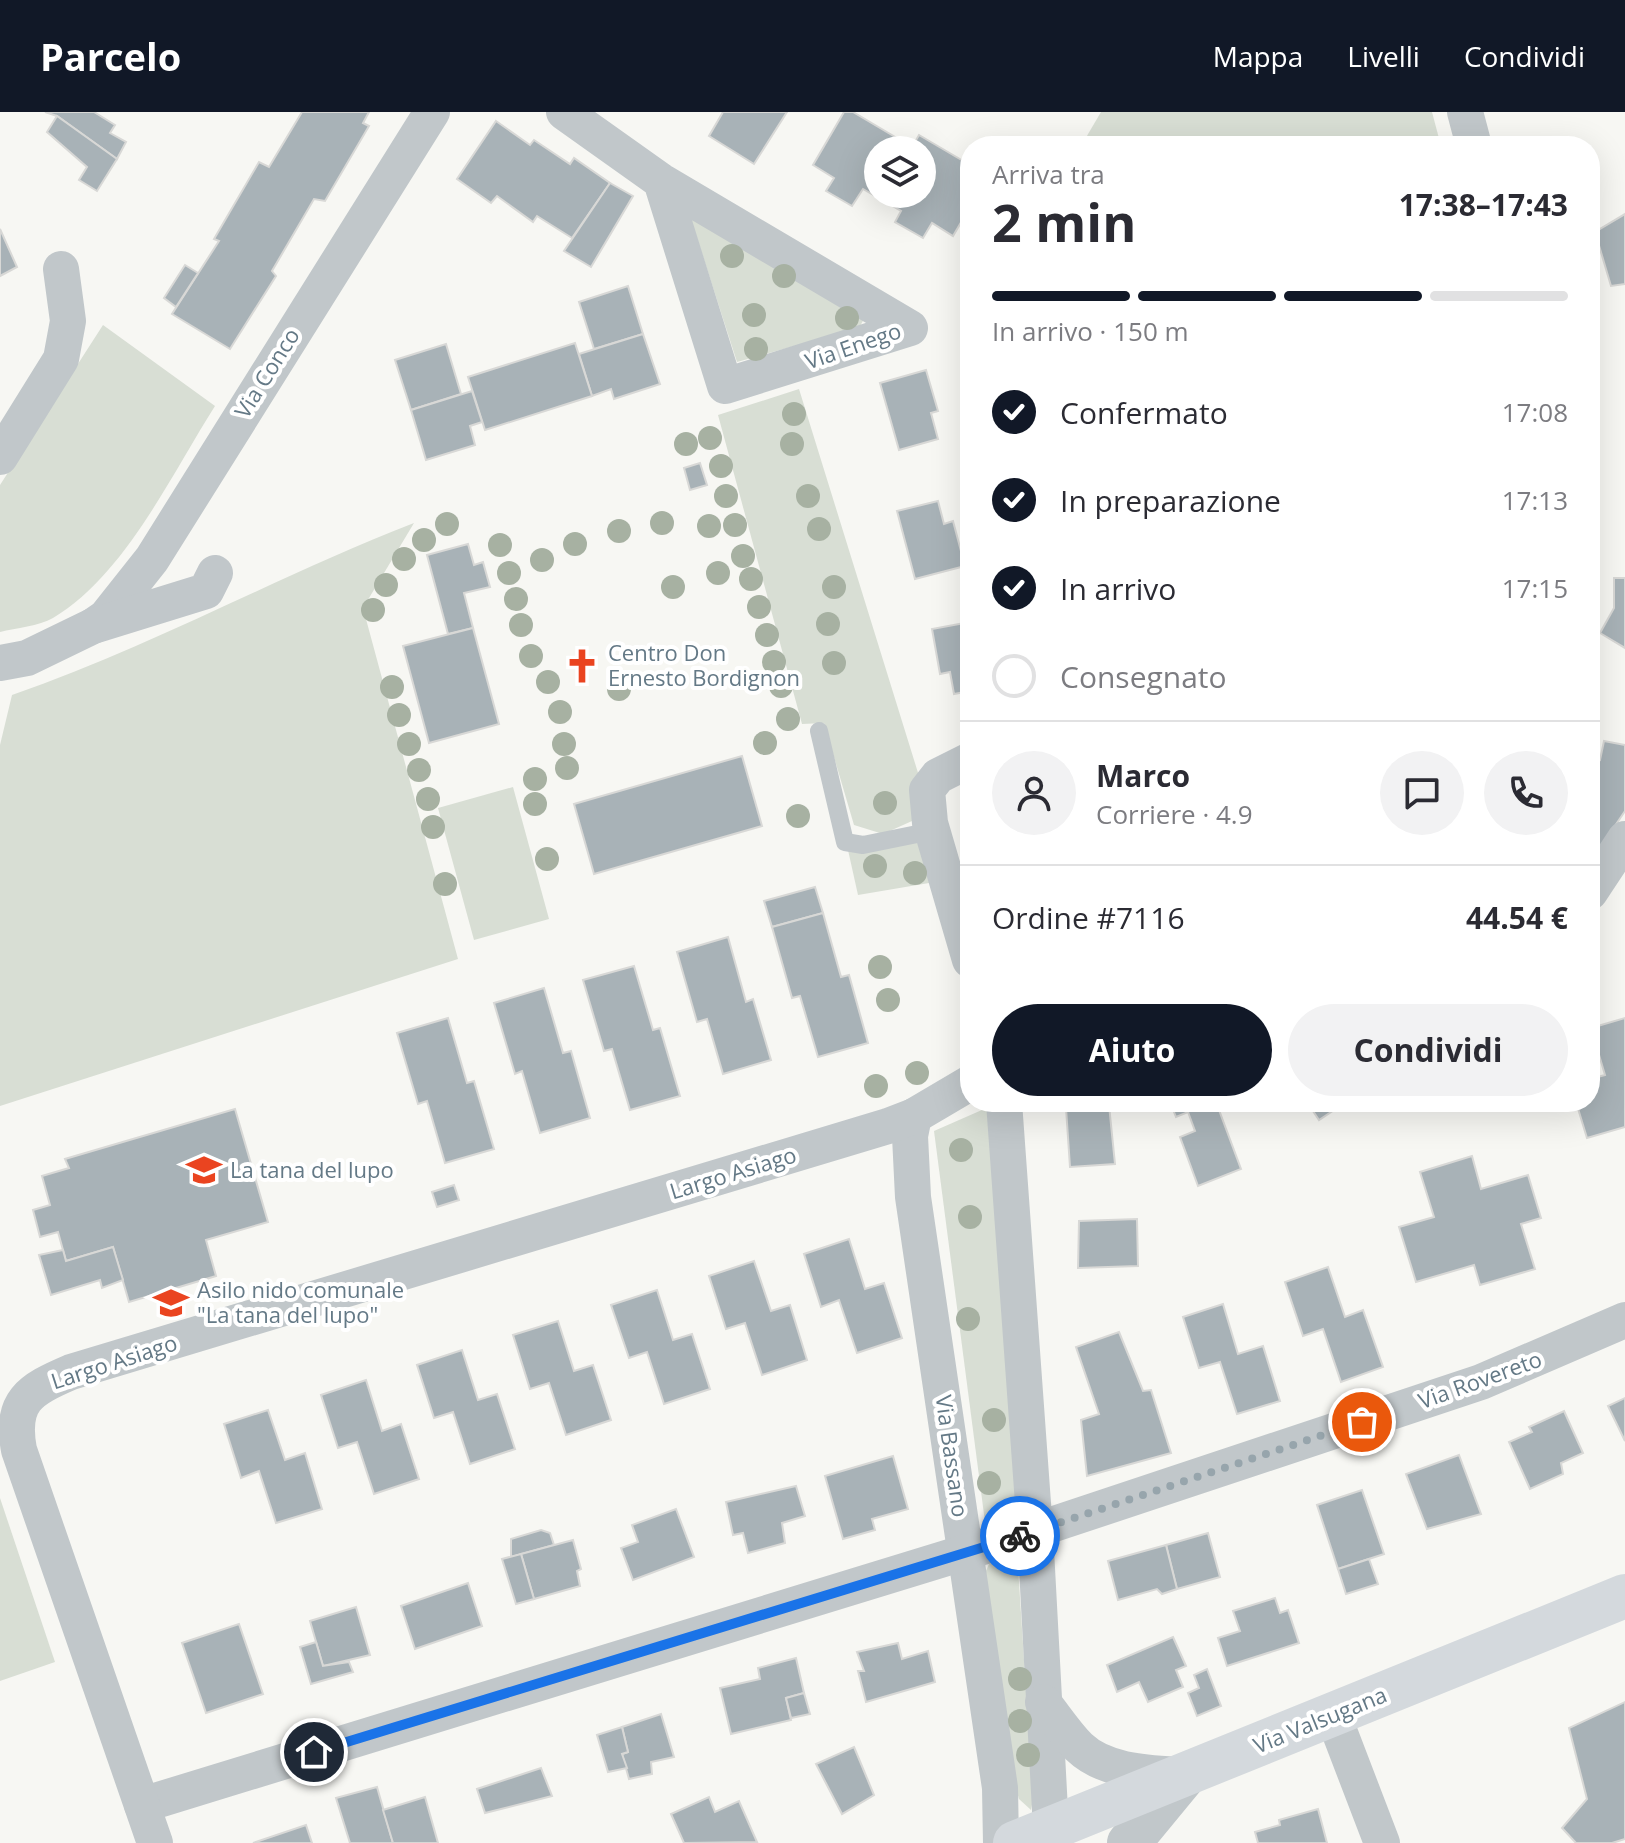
<!DOCTYPE html>
<html lang="it">
<head>
<meta charset="utf-8">
<style>
  :root { --surface:#fff; --page:#f2f2f3; --text:#2b2b33; --muted:#7c7c81; --line:#e1e1e2; --accent:#111827 }
  body { margin:0; font-family:"Open Sans",sans-serif; background:var(--page); color:var(--text); height:100vh; display:flex; flex-direction:column; font-size:30px; white-space:nowrap }
  * { box-sizing:border-box; margin:0 }
  p { font-size:26px; color:var(--muted) }
  .icon { flex:none; width:44px; height:44px; fill:none; stroke:currentColor; stroke-width:2; stroke-linecap:round; stroke-linejoin:round }
  .map { position:relative; flex:1; overflow:hidden }
  .details { position:absolute; left:960px; top:24px; width:640px; height:976px; display:flex; flex-direction:column; background:var(--surface); border-radius:32px; box-shadow:0 8px 32px #0002 }
  .details>* { flex:none }
  .fabs { position:absolute; left:864px; top:24px; display:grid; gap:16px }
  .fabs a { display:grid; place-items:center; width:72px; height:72px; border-radius:50%; background:var(--surface); box-shadow:0 8px 32px #0002; font-size:40px }
  .pin { position:absolute; display:grid; place-items:center; width:68px; height:68px; color:#fff; margin:-34px; border:4px solid #fff; border-radius:50%; box-shadow:0 2px 8px #0007 }
  .courier { position:absolute; display:grid; place-items:center; width:80px; height:80px; margin:-40px; border:6px solid #1a73e8; border-radius:50%; background:#fff; color:#222; box-shadow:0 2px 10px #0007 }
  .summary em { font-style:normal; font-weight:700 }
  .summary div { display:flex; flex-direction:column-reverse }
  .summary { display:flex; align-items:center; justify-content:space-between; height:136px; padding:0 32px }
  h1 { font-size:52px; font-weight:700; line-height:60px }
  .bar { display:grid; grid-template-columns:repeat(4,1fr); gap:12px 8px; align-content:center; height:96px; padding:0 32px }
  .bar i { height:10px; border-radius:6px; background:var(--line) }
  .bar .on { background:var(--accent) }
  .bar p { grid-column:span 4 }
  .line { display:flex; align-items:center; gap:20px; padding:0 32px; border-top:2px solid var(--line) }
  .line div { flex:1 }
  .round { display:grid; place-items:center; flex:none; width:84px; height:84px; border-radius:42px; background:var(--page) }
  ol { padding:0 32px; list-style:none }
  li { display:flex; align-items:center; gap:24px; height:88px }
  li p { margin-inline-start:auto }
  li .icon { padding:8px; border-radius:50%; background:var(--accent); color:#fff; stroke-width:4 }
  li:last-child { color:var(--muted) }
  li i { width:44px; height:44px; border:4px solid var(--line); border-radius:50% }
  .action { display:flex; gap:16px; margin-top:auto; padding:16px 32px }
  .action a { flex:1; height:92px; border-radius:48px; background:var(--accent); color:#fff; font-size:32px; font-weight:700; line-height:92px; text-align:center }
  .action a+a { background:var(--page); color:var(--text) }
  header { display:flex; align-items:center; gap:48px; box-sizing:border-box; height:112px; padding:0 40px; background:var(--accent); color:#fff }
  header strong { font-size:38px }
  nav { display:flex; gap:44px; margin-inline-start:auto; font-size:28px }
  .map>svg:first-child { display:block }
</style>
</head>
<body>
<header>
<strong>Parcelo</strong>
<nav><a>Mappa</a><a>Livelli</a><a>Condividi</a></nav>
</header>
<div class="map">
<svg width="1625" height="1731" viewBox="0 0 1625 1731">
  <rect width="100%" height="100%" fill="#f7f7f3"/>
  <g fill="#d8ded4">
    <path d="M1101 0H1432L1441 34H1081Z"/>
    <path d="M688 98 864 207 859 216 737 250Z"/>
    <path d="M103 213 215 294C171 363 125 463 53 506 39 514 16 516 0 520V373Z"/>
    <path d="M799 277 919 664 921 705 883 722 854 713 824 611 802 612 718 303Z"/>
    <path d="M414 411 363 496 458 847 0 994V633L12 583C150 535 278 464 414 411Z"/>
    <path d="M513 675 549 807 474 828 438 696Z"/>
    <path d="M924 727 935 770 858 783 848 738Z"/>
    <path d="M991 994 1019 1403 985 1410 934 1019Z"/>
    <path d="M0 1386 55 1550 0 1569Z"/>
    <path d="M1013 1446 1018 1455 1033 1687 1031 1698 1019 1687 1014 1670 985 1461 989 1452Z"/>
  </g>
  <g fill="#a8b2b7" stroke="#d8d8d6" stroke-width="2" fill-rule="evenodd">
    <path d="M45 0H94L115 13 110 21 126 30 117 47 57 4Z"/>
    <path d="M302 0H369L363 11 369 14 325 89 314 87 272 159 276 164 230 237 172 202 219 129 214 127 259 50 269 55Z"/>
    <path d="M723 0H787L754 52 709 24Z"/>
    <path d="M844 0H853L912 35 919 23 970 53V95L953 124 932 111 923 126 895 110 901 99 863 77 852 94 826 79 834 66 813 53ZM878 38H922V82H878Z"/>
    <path d="M57 4 117 47 97 79 79 68 87 55 47 20Z"/>
    <path d="M496 9 530 33 534 28 570 52 574 46 610 71 572 126 537 104 533 110 497 84 491 91 457 67Z"/>
    <path d="M610 71 633 84 591 155 564 139Z"/>
    <path d="M1625 102V172L1611 174 1595 120Z"/>
    <path d="M0 117 17 155 0 164Z"/>
    <path d="M185 153 198 161 176 195 164 186Z"/>
    <path d="M628 174 643 222 594 237 579 190Z"/>
    <path d="M643 222 660 272 614 287 611 277 592 284 579 242Z"/>
    <path d="M575 231 592 284 485 318 468 265Z"/>
    <path d="M446 232 461 282 411 298 395 248Z"/>
    <path d="M926 258 938 299 931 301 938 327 899 338 880 271Z"/>
    <path d="M472 279 482 310 470 314 475 333 426 348 411 298Z"/>
    <path d="M700 351 707 373 690 378 684 356Z"/>
    <path d="M938 389 944 412 953 409 965 454 915 467 897 399Z"/>
    <path d="M468 432 474 453 483 450 490 475 464 481 473 516 448 522 427 443Z"/>
    <path d="M1614 466H1625V536L1600 521 1614 496Z"/>
    <path d="M970 510V579L954 582 950 560 940 562 932 517Z"/>
    <path d="M473 516 499 612 429 631 403 534Z"/>
    <path d="M1604 629 1625 633V699L1590 751V645L1600 648Z"/>
    <path d="M742 644 762 714 594 762 574 692Z"/>
    <path d="M815 775 823 801 772 815 764 789Z"/>
    <path d="M823 801 841 865 849 863 868 931 818 945 800 884 792 886 772 815Z"/>
    <path d="M728 825 746 890 753 887 771 948 723 962 707 907 697 910 677 840Z"/>
    <path d="M634 854 653 918 660 916 680 984 630 998 612 937 604 939 583 868Z"/>
    <path d="M544 876 563 941 571 939 590 1006 540 1021 522 959 515 962 494 891Z"/>
    <path d="M448 906 467 971 474 969 494 1037 445 1051 427 989 418 992 397 921Z"/>
    <path d="M1625 906V1015L1587 1026 1576 990H1590V967L1605 963 1591 916Z"/>
    <path d="M1170 990H1216L1241 1057 1198 1074 1180 1025 1195 1019 1188 1000 1176 1005Z"/>
    <path d="M1307 990H1346L1319 1008Z"/>
    <path d="M1109 993 1115 1052 1070 1055 1066 996Z"/>
    <path d="M235 997 268 1110 206 1128 216 1164 129 1190 113 1135 66 1149 58 1120 40 1125 33 1098 50 1093 42 1064 69 1056 65 1047Z"/>
    <path d="M1472 1044 1481 1077 1528 1063 1541 1106 1521 1112 1535 1157 1480 1173 1474 1153 1416 1170 1399 1115 1434 1105 1420 1060Z"/>
    <path d="M454 1073 459 1088 437 1095 432 1080Z"/>
    <path d="M1137 1107 1138 1154 1078 1156 1079 1109Z"/>
    <path d="M849 1127 865 1177 884 1171 902 1226 857 1241 839 1188 821 1195 804 1142Z"/>
    <path d="M113 1135 123 1168 102 1176 100 1168 51 1183 39 1143 63 1138 66 1149Z"/>
    <path d="M754 1149 771 1199 790 1193 807 1248 762 1263 745 1211 726 1217 709 1164Z"/>
    <path d="M1328 1155 1345 1205 1363 1198 1383 1255 1341 1270 1323 1217 1303 1224 1285 1170Z"/>
    <path d="M657 1178 673 1228 692 1222 710 1277 664 1292 647 1240 629 1246 611 1193Z"/>
    <path d="M1223 1192 1238 1242 1263 1234 1280 1289 1237 1302 1220 1250 1199 1256 1183 1205Z"/>
    <path d="M558 1209 574 1259 593 1253 611 1308 566 1323 549 1271 530 1277 513 1223Z"/>
    <path d="M1119 1220 1143 1279 1151 1278 1171 1341 1087 1364 1081 1308 1099 1302 1076 1235Z"/>
    <path d="M462 1238 478 1288 497 1282 515 1337 470 1352 453 1300 434 1306 417 1253Z"/>
    <path d="M366 1268 382 1319 401 1312 419 1367 374 1382 357 1330 338 1336 321 1283Z"/>
    <path d="M1625 1286V1329L1608 1294Z"/>
    <path d="M268 1298 285 1348 305 1341 322 1397 276 1411 259 1359 241 1366 224 1312Z"/>
    <path d="M1564 1299 1583 1341 1561 1351 1563 1362 1530 1377 1509 1330 1532 1320 1529 1315Z"/>
    <path d="M1459 1343 1481 1402 1427 1417 1406 1362Z"/>
    <path d="M893 1344 908 1397 872 1407 875 1418 843 1427 825 1364Z"/>
    <path d="M796 1374 805 1404 782 1411 785 1431 748 1441 743 1421 733 1423 726 1390Z"/>
    <path d="M1362 1378 1384 1442 1338 1457 1317 1393Z"/>
    <path d="M676 1397 694 1445 633 1468 621 1436 638 1430 632 1413Z"/>
    <path d="M541 1418 550 1421 554 1433 511 1445V1427Z"/>
    <path d="M1208 1421 1220 1465 1177 1477 1166 1433Z"/>
    <path d="M573 1428 581 1457 577 1459 580 1474 534 1487 521 1442Z"/>
    <path d="M1166 1433 1177 1477 1162 1482 1157 1477 1118 1488 1108 1449Z"/>
    <path d="M521 1442 534 1487 516 1492 502 1447Z"/>
    <path d="M1369 1447 1378 1472 1346 1482 1338 1457Z"/>
    <path d="M468 1471 482 1514 415 1537 401 1494Z"/>
    <path d="M1275 1486 1280 1501 1288 1498 1299 1531 1227 1554 1218 1526 1240 1519 1233 1499Z"/>
    <path d="M356 1495 370 1543 323 1554 310 1509Z"/>
    <path d="M239 1512 263 1582 206 1601 182 1531Z"/>
    <path d="M1173 1525 1186 1554 1176 1558 1183 1575 1148 1590 1139 1570 1117 1580 1107 1553Z"/>
    <path d="M316 1530 323 1554 349 1550 353 1560 311 1572 300 1535Z"/>
    <path d="M898 1531 902 1547 928 1539 935 1570 866 1590 858 1559H864L857 1540Z"/>
    <path d="M796 1546 804 1581 786 1586 791 1608 731 1622 720 1576 760 1567 758 1556Z"/>
    <path d="M1207 1557 1221 1594 1197 1604 1188 1581 1199 1576 1194 1563Z"/>
    <path d="M804 1581 810 1602 791 1606 786 1586Z"/>
    <path d="M1625 1590V1727L1612 1731H1576L1562 1716 1587 1687 1569 1616Z"/>
    <path d="M661 1602 674 1645 651 1650 652 1662 629 1667 622 1642 628 1640 622 1615Z"/>
    <path d="M622 1615 628 1640 622 1642 627 1656 608 1660 597 1623Z"/>
    <path d="M854 1635 874 1683 842 1702 816 1652Z"/>
    <path d="M541 1656 552 1684 485 1701 477 1677Z"/>
    <path d="M377 1675 393 1731H350L336 1686Z"/>
    <path d="M425 1685 438 1731H393L383 1698Z"/>
    <path d="M709 1685 715 1700 739 1689 757 1730 684 1731 671 1702Z"/>
    <path d="M1318 1697 1327 1731H1258L1255 1720 1280 1713 1279 1708Z"/>
    <path d="M306 1713 312 1731H253Z"/>
  </g>
  <g fill="none" stroke-linecap="round" stroke-linejoin="round">
    <path stroke="#c1c7ca" stroke-width="18" d="M819 619 845 730 863 733 932 719"/>
    <g stroke="#c1c7ca" stroke-width="36">
      <path d="M564 0 661 69 910 216 725 274 661 69"/>
      <path d="M1465 0 1474 34"/>
      <path d="M0 345 61 247 68 209 61 157"/>
      <path d="M93 514 106 505 152 447 432 0"/>
      <path d="M0 551 27 546 93 514 206 479 215 461"/>
      <path d="M970 648 938 664 927 678 930 711 970 848"/>
      <path d="M1590 780 1625 727"/>
      <path d="M1004 990 1035 1419 1051 1717"/>
      <path d="M914 1004 910 1024 913 1085 1000 1676 1001 1731"/>
      <path d="M1043 1590C1055 1605 1066 1622 1079 1635 1105 1660 1148 1661 1182 1663"/>
      <path d="M1333 1603 1382 1731"/>
      <path d="M142 1693 1015 1425 1481 1270 1625 1208"/>
      <path d="M155 1731 19 1338C10 1289 29 1278 71 1260L888 1014 914 1004 970 971"/>
    </g>
    <path stroke="#c1c7ca" stroke-width="44" d="M1129 1731 1185 1663"/>
    <path stroke="#d4d9dd" stroke-width="44" d="M1015 1731 1625 1484"/>
  </g>
  <g fill="#a7b1a2">
    <circle cx="732" cy="144" r="12"/>
    <circle cx="784" cy="164" r="12"/>
    <circle cx="754" cy="203" r="12"/>
    <circle cx="847" cy="206" r="12"/>
    <circle cx="756" cy="237" r="12"/>
    <circle cx="794" cy="302" r="12"/>
    <circle cx="710" cy="326" r="12"/>
    <circle cx="686" cy="332" r="12"/>
    <circle cx="792" cy="332" r="12"/>
    <circle cx="721" cy="354" r="12"/>
    <circle cx="726" cy="384" r="12"/>
    <circle cx="808" cy="384" r="12"/>
    <circle cx="662" cy="411" r="12"/>
    <circle cx="447" cy="412" r="12"/>
    <circle cx="735" cy="413" r="12"/>
    <circle cx="709" cy="414" r="12"/>
    <circle cx="819" cy="417" r="12"/>
    <circle cx="619" cy="419" r="12"/>
    <circle cx="424" cy="428" r="12"/>
    <circle cx="575" cy="432" r="12"/>
    <circle cx="500" cy="433" r="12"/>
    <circle cx="743" cy="444" r="12"/>
    <circle cx="404" cy="447" r="12"/>
    <circle cx="542" cy="448" r="12"/>
    <circle cx="509" cy="461" r="12"/>
    <circle cx="718" cy="461" r="12"/>
    <circle cx="751" cy="467" r="12"/>
    <circle cx="386" cy="473" r="12"/>
    <circle cx="673" cy="475" r="12"/>
    <circle cx="834" cy="475" r="12"/>
    <circle cx="516" cy="487" r="12"/>
    <circle cx="759" cy="495" r="12"/>
    <circle cx="373" cy="498" r="12"/>
    <circle cx="828" cy="512" r="12"/>
    <circle cx="521" cy="513" r="12"/>
    <circle cx="767" cy="523" r="12"/>
    <circle cx="531" cy="544" r="12"/>
    <circle cx="774" cy="550" r="12"/>
    <circle cx="834" cy="551" r="12"/>
    <circle cx="548" cy="570" r="12"/>
    <circle cx="781" cy="574" r="12"/>
    <circle cx="392" cy="575" r="12"/>
    <circle cx="619" cy="577" r="12"/>
    <circle cx="560" cy="600" r="12"/>
    <circle cx="399" cy="603" r="12"/>
    <circle cx="788" cy="607" r="12"/>
    <circle cx="765" cy="631" r="12"/>
    <circle cx="409" cy="632" r="12"/>
    <circle cx="564" cy="632" r="12"/>
    <circle cx="567" cy="656" r="12"/>
    <circle cx="419" cy="658" r="12"/>
    <circle cx="535" cy="667" r="12"/>
    <circle cx="428" cy="687" r="12"/>
    <circle cx="885" cy="691" r="12"/>
    <circle cx="535" cy="692" r="12"/>
    <circle cx="798" cy="704" r="12"/>
    <circle cx="433" cy="715" r="12"/>
    <circle cx="547" cy="747" r="12"/>
    <circle cx="875" cy="754" r="12"/>
    <circle cx="915" cy="761" r="12"/>
    <circle cx="445" cy="772" r="12"/>
    <circle cx="880" cy="855" r="12"/>
    <circle cx="888" cy="888" r="12"/>
    <circle cx="917" cy="961" r="12"/>
    <circle cx="876" cy="974" r="12"/>
    <circle cx="961" cy="1038" r="12"/>
    <circle cx="970" cy="1105" r="12"/>
    <circle cx="968" cy="1207" r="12"/>
    <circle cx="994" cy="1308" r="12"/>
    <circle cx="989" cy="1371" r="12"/>
    <circle cx="1020" cy="1567" r="12"/>
    <circle cx="1020" cy="1609" r="12"/>
    <circle cx="1028" cy="1643" r="12"/>
  </g>
  <g fill="none" stroke-linecap="round" stroke-linejoin="round">
    <path stroke="#97a5ac" stroke-width="8" stroke-dasharray="0 14.4" d="M1020 1424 1362 1310"/>
    <path stroke="#1a73e8" stroke-width="10" d="M314 1640 1020 1424"/>
  </g>
  <defs>
    <g id="church-bare" transform="scale(2.76)"><path d="M-1.2-6h2.4v3.5h3.3v2.4h-3.3V6h-2.4V-.1h-3.3v-2.4h3.3Z" fill="#ea4420" stroke="#fff" stroke-width="2.5" paint-order="stroke"/></g>
    <g id="school-bare" transform="scale(2.76)"><path d="M0-5L7-2L0 1L-7-2ZM-4 1L0 2.5L4 1V4Q0 6-4 4Z" fill="#ea4420" stroke="#fff" stroke-width="2.5" paint-order="stroke"/></g>
  </defs>
  <g fill-rule="evenodd">
    <use href="#church-bare" x="582" y="554"/>
    <use href="#school-bare" x="204" y="1058"/>
    <use href="#school-bare" x="171" y="1191"/>
  </g>
  <g text-anchor="middle" stroke-width="8" stroke-linejoin="round" paint-order="stroke">
    <g font-size="22" fill="#647986" stroke="#fff">
      <text transform="translate(853 234) rotate(-19)" y="8">Via Enego</text>
      <text transform="translate(267 261) rotate(-58)" y="8">Via Conco</text>
      <text transform="translate(733 1061) rotate(-17)" y="8">Largo Asiago</text>
      <text transform="translate(114 1250) rotate(-18)" y="8">Largo Asiago</text>
      <text transform="translate(1480 1268) rotate(-20)" y="8">Via Rovereto</text>
      <text transform="translate(952 1344) rotate(82)" y="8">Via Bassano</text>
      <text transform="translate(1320 1608) rotate(-22)" y="8">Via Valsugana</text>
    </g>
    <g font-size="22" fill="#647986" stroke="#fff" text-anchor="start">
      <text x="608" y="549">Centro Don<tspan x="608" dy="25">Ernesto Bordignon</tspan></text>
      <text x="230" y="1066">La tana del lupo</text>
      <text x="197" y="1186">Asilo nido comunale<tspan x="197" dy="25">"La tana del lupo"</tspan></text>
    </g>
  </g>
</svg>
<div class="fabs">
<a><svg class="icon" aria-label="layers" viewBox="0 0 24 24"><path d="M12 4l9 5-9 5-9-5zM3 14l9 5 9-5"/></svg></a>
</div>
<div class="pin" style="left:1362px;top:1310px;background:#ea580c"><svg class="icon" aria-label="bag" viewBox="0 0 24 24"><path d="M5 8h14l-1 12H6zM9 8a3 3 0 0 1 6 0"/></svg></div>
<div class="pin" style="left:314px;top:1640px;background:#1f2937"><svg class="icon" aria-label="home" viewBox="0 0 24 24"><path d="M3 11l9-7 9 7M6 9v11h12V9"/></svg></div>
<div class="courier" style="left:1020px;top:1424px"><svg class="icon" aria-label="bike" viewBox="0 0 24 24"><circle cx="6" cy="16" r="4"/><circle cx="18" cy="16" r="4"/><path d="M6 16l4-8h5l3 8M10 8l3 8H6M13 5h3"/></svg></div>
<section class="details">
<div class="summary"><div><h1>2 min</h1><p>Arriva tra</p></div><em>17:38–17:43</em></div>
<div class="bar"><i class="on"></i><i class="on"></i><i class="on"></i><i></i><p>In arrivo · 150 m</p></div>
<ol>
<li><svg class="icon" aria-label="check" viewBox="0 0 24 24"><path d="M5 12l5 5 9-10"/></svg>Confermato<p>17:08</p></li>
<li><svg class="icon" aria-label="check" viewBox="0 0 24 24"><path d="M5 12l5 5 9-10"/></svg>In preparazione<p>17:13</p></li>
<li><svg class="icon" aria-label="check" viewBox="0 0 24 24"><path d="M5 12l5 5 9-10"/></svg>In arrivo<p>17:15</p></li>
<li><i></i>Consegnato</li>
</ol>
<div class="line" style="height:144px"><a class="round"><svg class="icon" aria-label="person" viewBox="0 0 24 24"><circle cx="12" cy="8" r="4"/><path d="M4 21q1-7 8-7t8 7"/></svg></a><div><b>Marco</b><p>Corriere · 4.9</p></div><a class="round"><svg class="icon" aria-label="chat" viewBox="0 0 24 24"><path d="M4 5h16v11H9l-5 4z"/></svg></a><a class="round"><svg class="icon" aria-label="phone" viewBox="0 0 24 24"><path d="M5 4h4l2 5-3 2q2 4 5 5l2-3 5 2v4C11 20 4 13 5 4z"/></svg></a></div>
<div class="line" style="height:104px"><div>Ordine #7116</div><b>44.54 €</b></div>
<div class="action"><a>Aiuto</a><a>Condividi</a></div>
</section>
</div>
</body>
</html>
